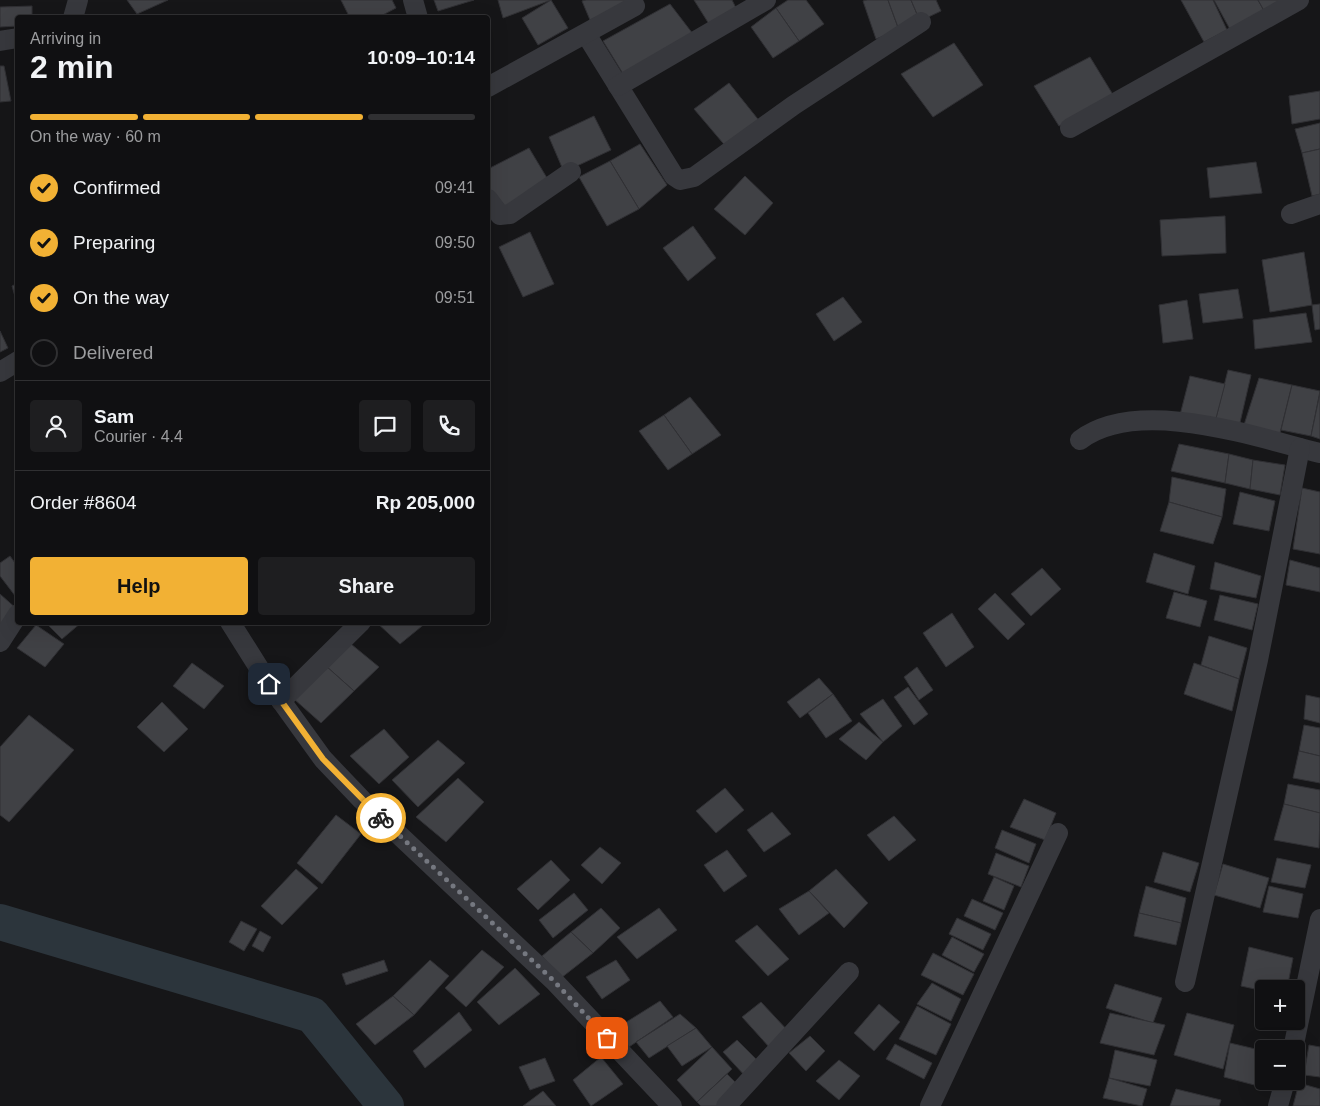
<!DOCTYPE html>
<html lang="en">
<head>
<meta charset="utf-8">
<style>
  :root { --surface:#101012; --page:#1e1e20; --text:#f1f3f6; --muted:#9c9d9f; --line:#303032; --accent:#f2b134 }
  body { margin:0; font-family:Arial,sans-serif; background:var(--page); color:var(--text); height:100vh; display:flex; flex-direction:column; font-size:19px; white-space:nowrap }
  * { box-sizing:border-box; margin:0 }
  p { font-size:16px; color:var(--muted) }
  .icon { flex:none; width:28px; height:28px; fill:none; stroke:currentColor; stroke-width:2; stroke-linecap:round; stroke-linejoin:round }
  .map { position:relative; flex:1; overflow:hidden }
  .sheet { position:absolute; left:15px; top:15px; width:475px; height:610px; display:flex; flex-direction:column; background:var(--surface); border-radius:5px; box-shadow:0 5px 20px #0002,0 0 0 1px var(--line) }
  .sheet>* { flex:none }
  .controls { position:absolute; left:1255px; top:980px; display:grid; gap:10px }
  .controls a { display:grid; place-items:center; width:50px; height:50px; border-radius:5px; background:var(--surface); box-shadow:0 5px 20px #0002,0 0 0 1px var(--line); font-size:25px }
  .pin { position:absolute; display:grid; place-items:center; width:42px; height:42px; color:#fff; margin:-21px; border-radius:10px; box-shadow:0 2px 8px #0006 }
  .courier { position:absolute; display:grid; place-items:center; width:50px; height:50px; margin:-25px; border:4px solid #f2b134; border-radius:50%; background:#fff; color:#222; box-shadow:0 1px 6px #0007 }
  .overview em { font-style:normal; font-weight:800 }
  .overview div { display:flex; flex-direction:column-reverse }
  .overview { display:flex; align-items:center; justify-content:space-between; height:85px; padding:0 15px }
  h1 { font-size:32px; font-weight:800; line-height:38px }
  .bar { display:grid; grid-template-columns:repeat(4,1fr); gap:8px 5px; align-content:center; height:60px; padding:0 15px }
  .bar i { height:6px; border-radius:4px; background:var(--line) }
  .bar .selected { background:var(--accent) }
  .bar p { grid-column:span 4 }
  .line { display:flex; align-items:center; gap:12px; padding:0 15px; border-top:1px solid var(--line) }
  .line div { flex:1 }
  .round { display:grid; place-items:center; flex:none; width:52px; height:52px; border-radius:5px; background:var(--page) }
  ol { padding:0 15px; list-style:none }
  li { display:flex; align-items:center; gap:15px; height:55px }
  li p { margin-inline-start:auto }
  li .icon { padding:5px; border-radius:50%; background:var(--accent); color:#111; stroke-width:4 }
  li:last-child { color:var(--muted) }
  li i { width:28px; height:28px; border:2px solid var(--line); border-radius:50% }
  .action { display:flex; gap:10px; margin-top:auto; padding:10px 15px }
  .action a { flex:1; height:58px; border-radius:5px; background:var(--accent); color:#111; font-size:20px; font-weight:800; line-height:58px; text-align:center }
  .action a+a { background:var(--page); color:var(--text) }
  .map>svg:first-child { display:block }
</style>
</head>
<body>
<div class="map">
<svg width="1320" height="1106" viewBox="0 0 1320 1106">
  <rect width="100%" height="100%" fill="#161618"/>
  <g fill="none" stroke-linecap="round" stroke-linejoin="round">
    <path stroke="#2c353c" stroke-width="36" d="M0 922 312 1015 386 1106"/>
  </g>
  <g fill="#404145" stroke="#303034">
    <path d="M127 0H168L137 14Z"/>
    <path d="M341 0H392L396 8 377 18H350Z"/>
    <path d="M434 0H474L438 11Z"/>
    <path d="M498 0H551L503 18Z"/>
    <path d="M551 0 568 28 538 45 522 18Z"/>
    <path d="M586 0H635L590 20 582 1Z"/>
    <path d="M694 0H732L736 8 709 24Z"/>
    <path d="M788 0H806L824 24 799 41 776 8Z"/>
    <path d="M867 0H888L899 30 876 39 863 1Z"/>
    <path d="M888 0H911L920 21 899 30Z"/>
    <path d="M911 0H936L941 11 920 21Z"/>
    <path d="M1181 0H1213L1227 30 1204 42Z"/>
    <path d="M1214 0H1258L1267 16 1232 33Z"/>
    <path d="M1258 0H1294L1267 16Z"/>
    <path d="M670 4 693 34 625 77 603 41Z"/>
    <path d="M32 6V18H18V26L0 27V7Z"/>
    <path d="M776 8 799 41 773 58 751 27Z"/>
    <path d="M954 43 983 85 933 117 901 74Z"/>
    <path d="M1090 57 1115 98 1059 126 1034 86Z"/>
    <path d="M0 66H4L11 101 0 102Z"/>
    <path d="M729 83 761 123 728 149 694 109Z"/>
    <path d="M1320 91V119L1292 124 1289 96Z"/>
    <path d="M594 116 611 150 564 172 549 137Z"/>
    <path d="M1320 123V149L1302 153 1295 129Z"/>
    <path d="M640 144 667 185 639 209 610 161Z"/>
    <path d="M529 148 550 183 501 210 488 188V169Z"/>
    <path d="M1320 149V194L1312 196 1302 153Z"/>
    <path d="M610 161 639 209 607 226 579 177Z"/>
    <path d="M1256 162 1262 193 1210 198 1207 168Z"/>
    <path d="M745 176 773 203 745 235 714 209Z"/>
    <path d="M1225 216 1226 253 1162 256 1160 220Z"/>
    <path d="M693 226 716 258 688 281 663 248Z"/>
    <path d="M530 232 554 284 523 297 499 247Z"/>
    <path d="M1304 252 1312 305 1270 312 1262 260Z"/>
    <path d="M18 283V307L12 286Z"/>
    <path d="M1238 289 1243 318 1203 323 1199 294Z"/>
    <path d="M843 297 862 322 834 341 816 314Z"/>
    <path d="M1187 300 1193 339 1163 343 1159 305Z"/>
    <path d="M1320 304V329L1315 330 1312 305Z"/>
    <path d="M1306 313 1312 342 1255 349 1253 320Z"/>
    <path d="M0 331 8 348 0 352Z"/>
    <path d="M1228 370 1251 375 1239 427 1215 422Z"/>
    <path d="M1190 376 1225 384 1215 422 1180 415Z"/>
    <path d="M1259 378 1292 385 1279 437 1243 428Z"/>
    <path d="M1292 385 1320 391 1311 436 1281 430Z"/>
    <path d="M1320 393V439L1311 436Z"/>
    <path d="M690 397 721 435 692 454 664 415Z"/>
    <path d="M664 415 692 454 668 470 639 431Z"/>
    <path d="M1179 444 1229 454 1225 483 1171 471Z"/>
    <path d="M1229 454 1253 460 1250 489 1225 483Z"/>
    <path d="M1253 460 1285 465 1280 495 1250 489Z"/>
    <path d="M1172 477 1226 489 1222 517 1169 502Z"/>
    <path d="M1302 488 1320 492V554L1293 549Z"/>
    <path d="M1240 492 1275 501 1269 531 1233 524Z"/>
    <path d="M1169 502 1222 517 1213 544 1160 531Z"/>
    <path d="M1154 553 1195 566 1188 594 1146 582Z"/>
    <path d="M10 556 18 567V596L16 597 0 576V563Z"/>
    <path d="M1290 560 1320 568V592L1286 585Z"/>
    <path d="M1215 562 1261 576 1256 598 1210 589Z"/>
    <path d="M1042 568 1061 589 1031 616 1011 594Z"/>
    <path d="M1174 592 1207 601 1200 627 1166 618Z"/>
    <path d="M995 593 1025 624 1008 640 978 609Z"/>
    <path d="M0 594 18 610 0 625Z"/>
    <path d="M1220 595 1258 604 1252 630 1214 620Z"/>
    <path d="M952 613 974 647 946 667 923 633Z"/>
    <path d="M45 622H82L62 639Z"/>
    <path d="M376 622H427L400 644Z"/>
    <path d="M36 625 64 644 45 667 17 648Z"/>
    <path d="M1209 636 1247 648 1239 679 1201 665Z"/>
    <path d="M351 644 379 667 354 691 326 666Z"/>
    <path d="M192 663 224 686 204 709 173 686Z"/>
    <path d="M1194 663 1239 679 1232 711 1184 694Z"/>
    <path d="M326 666 354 691 321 723 294 699Z"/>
    <path d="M917 667 933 690 919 700 904 677Z"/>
    <path d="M819 678 833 694 800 718 787 702Z"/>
    <path d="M908 687 928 714 914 725 894 697Z"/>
    <path d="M833 694 852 721 826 738 808 713Z"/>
    <path d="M1306 695 1320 698V723L1304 719Z"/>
    <path d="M883 699 902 726 883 742 860 714Z"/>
    <path d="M162 702 188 729 164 752 137 727Z"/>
    <path d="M29 715 74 750 9 822 0 815V747Z"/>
    <path d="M859 722 883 742 866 760 839 739Z"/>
    <path d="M1304 725 1320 728V756L1299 751Z"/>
    <path d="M384 729 409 757 379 784 350 756Z"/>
    <path d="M438 740 465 763 418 807 392 780Z"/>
    <path d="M1299 751 1320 756V783L1293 778Z"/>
    <path d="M458 778 484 802 446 842 416 817Z"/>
    <path d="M1288 784 1320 790V813L1284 804Z"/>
    <path d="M725 788 744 810 716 833 696 811Z"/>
    <path d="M1024 799 1056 813 1045 840 1010 827Z"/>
    <path d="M1284 804 1320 813 1319 848 1274 840Z"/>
    <path d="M772 812 791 834 764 852 747 830Z"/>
    <path d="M336 815 361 834 322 884 297 863Z"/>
    <path d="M894 816 916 840 889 861 867 835Z"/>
    <path d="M1002 830 1036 844 1029 863 995 848Z"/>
    <path d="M600 847 621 863 602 884 581 865Z"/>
    <path d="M727 850 747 876 724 892 704 865Z"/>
    <path d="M1163 852 1199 863 1190 892 1154 882Z"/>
    <path d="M996 853 1029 866 1021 887 988 874Z"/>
    <path d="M1277 858 1311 865 1305 888 1271 882Z"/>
    <path d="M551 860 570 880 538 910 517 889Z"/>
    <path d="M1223 864 1269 878 1260 908 1214 895Z"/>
    <path d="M296 869 318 888 282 925 261 906Z"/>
    <path d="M836 869 868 903 844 928 809 891Z"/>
    <path d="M994 877 1014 886 1004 910 983 901Z"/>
    <path d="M1146 886 1186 898 1181 923 1139 913Z"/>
    <path d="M1269 886 1303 894 1298 918 1263 912Z"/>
    <path d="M809 891 829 913 799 935 779 909Z"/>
    <path d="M574 893 588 910 553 938 539 920Z"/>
    <path d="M972 899 1003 913 995 930 964 916Z"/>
    <path d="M601 908 620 928 593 953 571 932Z"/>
    <path d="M659 908 677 930 637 959 617 937Z"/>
    <path d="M1139 913 1181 923 1176 945 1134 936Z"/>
    <path d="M957 918 991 934 983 950 949 934Z"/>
    <path d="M241 921 257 929 244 951 229 942Z"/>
    <path d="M757 925 789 959 768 976 735 941Z"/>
    <path d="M260 931 271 937 263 952 252 946Z"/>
    <path d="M571 932 593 953 561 978 542 956Z"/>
    <path d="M952 937 984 954 974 972 942 955Z"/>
    <path d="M1249 947 1293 958 1287 989H1264V991L1241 986Z"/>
    <path d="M482 950 504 967 466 1007 445 988Z"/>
    <path d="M933 953 974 974 963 995 921 975Z"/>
    <path d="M384 960 388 971 346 985 342 974Z"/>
    <path d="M430 960 449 976 414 1015 393 996Z"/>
    <path d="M616 960 630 980 602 999 586 977Z"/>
    <path d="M515 968 540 994 499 1025 477 1002Z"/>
    <path d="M932 983 961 999 951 1021 917 1004Z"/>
    <path d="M1115 984 1162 998 1153 1023 1106 1008Z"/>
    <path d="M393 996 414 1015 375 1045 356 1024Z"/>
    <path d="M660 1001 673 1017 626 1049 612 1031Z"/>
    <path d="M761 1002 790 1033 770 1048 742 1017Z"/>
    <path d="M879 1004 900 1022 874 1051 854 1033Z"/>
    <path d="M917 1006 951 1024 936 1055 899 1039Z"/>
    <path d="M459 1012 472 1030 425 1068 413 1051Z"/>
    <path d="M1110 1013 1165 1025 1154 1055 1100 1043Z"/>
    <path d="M1187 1013 1234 1025 1223 1069 1174 1055Z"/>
    <path d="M680 1014 696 1028 649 1058 636 1042Z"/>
    <path d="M696 1028 712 1047 682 1066 667 1046Z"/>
    <path d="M810 1036 825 1051 806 1071 789 1053Z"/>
    <path d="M737 1040 760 1063 746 1077 723 1052Z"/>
    <path d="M1230 1043 1264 1051 1262 1087 1224 1077Z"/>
    <path d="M895 1044 932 1063 924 1079 886 1059Z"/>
    <path d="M1309 1045 1320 1047V1077L1304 1075Z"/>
    <path d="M712 1047 732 1069 697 1102 677 1080Z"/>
    <path d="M1115 1050 1157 1060 1150 1086 1109 1078Z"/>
    <path d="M601 1057 623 1084 591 1106 573 1080Z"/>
    <path d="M545 1058 555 1081 530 1090 519 1067Z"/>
    <path d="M839 1060 860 1076 839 1100 816 1081Z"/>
    <path d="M727 1074 742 1089 725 1106H701L697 1102Z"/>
    <path d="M1109 1078 1147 1089 1142 1106 1103 1098Z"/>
    <path d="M1299 1083 1320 1089V1106H1293Z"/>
    <path d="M1176 1089 1221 1100 1219 1106H1170Z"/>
    <path d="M543 1091 556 1106H523Z"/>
  </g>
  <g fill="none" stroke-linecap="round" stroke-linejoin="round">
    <g stroke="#37383d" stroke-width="20">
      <path d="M413 0 418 18"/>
      <path d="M73 18 78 0"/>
      <path d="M586 34 674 176 680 180 694 177 794 105 921 22"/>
      <path d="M0 41 18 38"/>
      <path d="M618 86 766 0"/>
      <path d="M488 87 635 6"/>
      <path d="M1070 128 1299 0"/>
      <path d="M488 199 500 215 510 214 571 172"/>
      <path d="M1291 214 1320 204"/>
      <path d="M0 372 18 361"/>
      <path d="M1080 440C1138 396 1255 437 1320 453"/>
      <path d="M230 622 269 684 323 759 362 800 554 981 672 1106"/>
      <path d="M0 642 18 614"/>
      <path d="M281 701 361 622"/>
      <path d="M1185 982 1258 660 1300 448"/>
      <path d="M1293 1049 1320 919"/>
      <path d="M726 1106 849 972"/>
      <path d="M930 1106 1058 833"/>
      <path d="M1278 1106 1285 1081"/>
    </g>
  </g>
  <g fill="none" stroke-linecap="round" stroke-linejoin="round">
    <path stroke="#757880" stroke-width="5" stroke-dasharray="0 9" d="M381 818 554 981 607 1038"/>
    <path stroke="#f2b134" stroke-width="6" d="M269 684 323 759 381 818"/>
  </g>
</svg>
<div class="controls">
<a>+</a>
<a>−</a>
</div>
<div class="pin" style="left:607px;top:1038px;background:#ea580c"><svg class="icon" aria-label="bag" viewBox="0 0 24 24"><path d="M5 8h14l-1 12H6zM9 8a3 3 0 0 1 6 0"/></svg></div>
<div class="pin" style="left:269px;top:684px;background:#1f2937"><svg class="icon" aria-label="home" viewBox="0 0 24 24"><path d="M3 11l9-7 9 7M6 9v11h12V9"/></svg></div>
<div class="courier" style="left:381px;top:818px"><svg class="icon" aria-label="bike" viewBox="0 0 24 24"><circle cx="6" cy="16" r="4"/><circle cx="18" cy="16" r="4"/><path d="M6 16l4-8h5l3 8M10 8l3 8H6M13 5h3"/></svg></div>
<section class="sheet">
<div class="overview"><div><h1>2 min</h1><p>Arriving in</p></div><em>10:09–10:14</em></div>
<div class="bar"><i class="selected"></i><i class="selected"></i><i class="selected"></i><i></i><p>On the way · 60 m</p></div>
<ol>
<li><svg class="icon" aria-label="check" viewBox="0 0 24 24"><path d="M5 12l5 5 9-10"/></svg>Confirmed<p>09:41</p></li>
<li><svg class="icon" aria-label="check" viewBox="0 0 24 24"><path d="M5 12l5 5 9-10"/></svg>Preparing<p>09:50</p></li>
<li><svg class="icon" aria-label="check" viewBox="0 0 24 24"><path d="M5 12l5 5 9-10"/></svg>On the way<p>09:51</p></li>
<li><i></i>Delivered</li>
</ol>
<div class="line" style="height:90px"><a class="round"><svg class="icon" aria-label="person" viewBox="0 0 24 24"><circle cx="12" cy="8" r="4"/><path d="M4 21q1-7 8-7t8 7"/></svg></a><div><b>Sam</b><p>Courier · 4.4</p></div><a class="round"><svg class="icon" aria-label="chat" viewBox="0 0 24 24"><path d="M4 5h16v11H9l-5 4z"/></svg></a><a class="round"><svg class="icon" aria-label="phone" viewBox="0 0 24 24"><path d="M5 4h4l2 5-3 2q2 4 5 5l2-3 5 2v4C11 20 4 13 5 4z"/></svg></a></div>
<div class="line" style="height:65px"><div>Order #8604</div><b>Rp 205,000</b></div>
<div class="action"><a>Help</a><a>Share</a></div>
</section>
</div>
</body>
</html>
